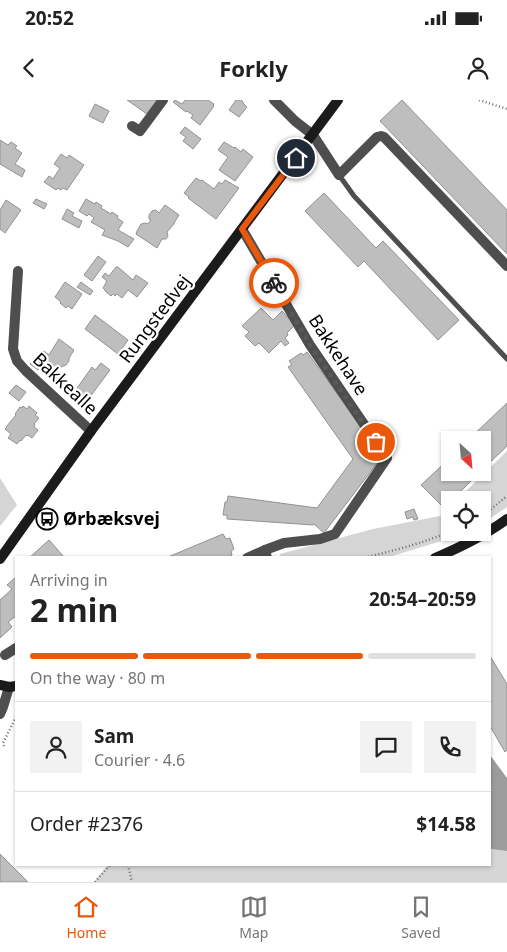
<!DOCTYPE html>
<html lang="en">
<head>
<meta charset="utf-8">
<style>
  :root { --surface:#fff; --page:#f2f2f2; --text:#222; --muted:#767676; --line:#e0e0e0; --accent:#ea580c }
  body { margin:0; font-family:"Noto Sans",sans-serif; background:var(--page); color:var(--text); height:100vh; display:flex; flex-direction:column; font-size:19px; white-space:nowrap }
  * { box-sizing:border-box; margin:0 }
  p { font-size:16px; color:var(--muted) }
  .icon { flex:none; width:28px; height:28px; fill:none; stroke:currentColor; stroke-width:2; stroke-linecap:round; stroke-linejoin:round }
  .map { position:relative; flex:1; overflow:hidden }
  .panel { position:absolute; left:15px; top:456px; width:476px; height:310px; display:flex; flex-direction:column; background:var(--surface); border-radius:0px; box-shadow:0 1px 4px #0004 }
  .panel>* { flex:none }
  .needle { width:32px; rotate:154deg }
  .tools { position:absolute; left:441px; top:331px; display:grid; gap:10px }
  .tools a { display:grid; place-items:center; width:50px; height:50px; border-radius:0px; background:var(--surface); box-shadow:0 1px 4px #0004; font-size:25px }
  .pin { position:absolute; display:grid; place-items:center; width:42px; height:42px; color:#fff; margin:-21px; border:2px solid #fff; border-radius:50%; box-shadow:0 1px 5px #0007 }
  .courier { position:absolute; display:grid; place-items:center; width:50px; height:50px; margin:-25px; border:4px solid #ea580c; border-radius:50%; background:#fff; color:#222; box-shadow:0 1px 6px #0007 }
  .head em { font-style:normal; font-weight:700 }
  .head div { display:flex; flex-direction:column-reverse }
  .head { display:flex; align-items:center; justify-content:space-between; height:85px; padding:0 15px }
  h1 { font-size:32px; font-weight:700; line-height:38px }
  .bar { display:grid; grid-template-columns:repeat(4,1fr); gap:8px 5px; align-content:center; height:60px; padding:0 15px }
  .bar i { height:6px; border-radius:4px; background:var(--line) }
  .bar .active { background:var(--accent) }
  .bar p { grid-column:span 4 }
  .line { display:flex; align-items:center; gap:12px; padding:0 15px; border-top:1px solid var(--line) }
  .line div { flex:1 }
  .round { display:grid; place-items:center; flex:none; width:52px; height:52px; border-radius:0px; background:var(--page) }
  .status { display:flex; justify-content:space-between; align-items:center; height:35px; padding:0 25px; background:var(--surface); direction:ltr }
  .status svg { height:14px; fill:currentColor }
  header { display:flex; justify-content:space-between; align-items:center; height:65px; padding:0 15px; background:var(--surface); font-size:22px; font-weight:700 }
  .tab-bar { display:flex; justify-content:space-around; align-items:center; height:70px; border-top:1px solid var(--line); background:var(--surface); font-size:14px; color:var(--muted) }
  .tab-bar a { display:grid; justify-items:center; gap:2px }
  .tab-bar .active { color:var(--accent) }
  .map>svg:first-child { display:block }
</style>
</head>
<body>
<div class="status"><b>20:52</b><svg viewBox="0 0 49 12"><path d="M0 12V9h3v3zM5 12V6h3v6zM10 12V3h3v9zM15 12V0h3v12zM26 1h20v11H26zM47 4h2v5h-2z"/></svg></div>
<header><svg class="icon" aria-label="back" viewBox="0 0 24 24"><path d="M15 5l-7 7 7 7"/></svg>Forkly<svg class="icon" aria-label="person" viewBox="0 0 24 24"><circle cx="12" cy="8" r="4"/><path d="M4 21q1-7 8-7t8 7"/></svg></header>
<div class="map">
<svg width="507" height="782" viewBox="0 0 507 782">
  <rect width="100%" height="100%" fill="#fff"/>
  <g fill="#d5d5d5">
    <path d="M507 351V407L483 423 482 400H457Z"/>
    <path d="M0 378 17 405 0 426Z"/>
    <path d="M450 407V432L468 433 389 457 280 458V454L373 429 440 416Z"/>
    <path d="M490 749 507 751V782H94L108 765H490Z"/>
  </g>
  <path fill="#9c9c9c" d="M490 655 507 678V751L490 749Z"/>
  <g fill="#bebebe" stroke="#929292">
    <path d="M127 0H157L147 14Z"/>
    <path d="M175 0 182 4 185 0H208L214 4 213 5 214 6 200 25 191 18 193 15 187 11 186 12 173 2Z"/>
    <path d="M236 0H241L243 2V3L247 7 239 17 229 10Z"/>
    <path d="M402 0 507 110V154L380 21Z"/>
    <path d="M95 4 109 11 103 23 89 16Z"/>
    <path d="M185 27 201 39 193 49 183 41 186 37 180 33Z"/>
    <path d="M0 40 8 45 11 42 17 46 15 48 22 53 15 64 25 70 22 77 0 64Z"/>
    <path d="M224 42 234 48 235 47 241 52 243 49 253 57 235 81 219 70 228 57 218 50Z"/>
    <path d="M61 54 67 58 69 55 84 65 67 90 63 88 61 90 58 88 56 90 44 82 49 76 53 79 60 68 54 64Z"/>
    <path d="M196 78 201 81 202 80 214 89 219 82 222 84 225 80 239 88 216 119 188 98 189 97 184 93Z"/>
    <path d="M324 93 376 148 383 141 459 220 438 240 364 161 358 167 305 111Z"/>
    <path d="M36 99 47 104 44 109 33 103Z"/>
    <path d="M86 99 95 104 96 102 102 106 101 108 111 114 112 112 118 116 117 118 123 122 118 130 134 139 128 147 118 141 102 135 105 130 91 122 94 118 89 114 87 116 79 111Z"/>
    <path d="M6 100 21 110 5 133 0 129V110Z"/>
    <path d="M165 105 179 115 174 123V124L167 132 168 136 166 139H162L157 148 136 134 137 131 141 124 146 123 148 124 151 120 149 119V115L152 111 156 110 159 113Z"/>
    <path d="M67 109 74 113 72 116 82 121 79 128 62 119Z"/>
    <path d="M98 156 106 162 92 181 84 175Z"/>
    <path d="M116 167H118L133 180 136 175 148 183 137 197 128 190 122 198 117 194 115 196 113 194 111 196 105 191V190L103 188 107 181 102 177 105 173 109 176Z"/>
    <path d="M65 182 82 194 72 209 68 206 66 208 60 203 61 202 55 197Z"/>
    <path d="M81 182 93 191 90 195 77 187Z"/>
    <path d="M261 208 273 220 282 211 295 225 287 233 288 235 285 238 289 243 285 246 281 241 269 253 259 243 255 246 245 236 249 232 242 226Z"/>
    <path d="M95 215 128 240 118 254 85 229Z"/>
    <path d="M59 239 74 250 69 258V261L66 265 61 267 57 273 43 263 38 270 30 264 36 257 39 259 44 251 49 255Z"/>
    <path d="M307 252 373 343 367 347 381 358 324 433 314 424 313 425 227 419V415H223L225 402H227L228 396 317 408 353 359 288 267 292 265 289 261 301 253 303 255Z"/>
    <path d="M101 263 110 270 87 301 82 298 78 304 70 298 92 267 95 270Z"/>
    <path d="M16 285 26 292 19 301 9 293Z"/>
    <path d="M507 303V346L482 370V340H468Z"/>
    <path d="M23 306 27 309 29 306 37 313 35 315 39 318 34 324 35 325 34 327 38 330 32 338 28 335 27 336 26 335 21 341 20 340 17 344 8 338 11 334 5 329 7 327H6L16 315 15 314 20 307 22 308Z"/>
    <path d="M450 358V372H480L452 400H450V402L444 408 421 385Z"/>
    <path d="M414 409 418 419 414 420 413 417 407 419 405 412Z"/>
    <path d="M223 434 226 439 230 438 234 449 231 451 232 455 226 458 168 457Z"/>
    <path d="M49 440 64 457 29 458Z"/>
    <path d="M16 477V516L8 522 12 527 0 538V500L12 489 7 485Z"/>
    <path d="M490 556 507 584V650L505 652 490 626Z"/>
    <path d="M0 754 28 782H0Z"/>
  </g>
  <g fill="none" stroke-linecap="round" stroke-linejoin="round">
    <g stroke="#707070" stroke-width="2.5" stroke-dasharray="1 2.5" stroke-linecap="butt">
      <path d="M479 0 507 9"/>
      <path d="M482 415 490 410 507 396"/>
      <path d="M365 458C393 450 423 444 450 431"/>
      <path d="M4 646 3 643 16 617"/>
      <path d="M128 765 132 782"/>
      <path d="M95 782 110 765"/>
    </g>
    <path stroke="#4e4e4e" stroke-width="5" d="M339 75 354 96 507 259"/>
    <g stroke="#4e4e4e" stroke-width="10">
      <path d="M274 0 295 21 313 35 339 75 377 37 381 36 384 37 507 166"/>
      <path d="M132 26 140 31 163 0"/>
      <path d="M242 129 310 245 387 358 335 434 320 439 284 443 265 450"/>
      <path d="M18 171 13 249 17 261 26 271 91 331"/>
      <path d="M247 458 265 450 267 458"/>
      <path d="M5 555 16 548"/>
      <path d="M0 614 3 607 9 587"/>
    </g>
    <g stroke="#1b1b1b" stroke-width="10">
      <path d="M435 458C461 447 484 436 507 419"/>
      <path d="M0 459 91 331 338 0"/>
      <path d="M0 585 9 587 16 586"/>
    </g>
  </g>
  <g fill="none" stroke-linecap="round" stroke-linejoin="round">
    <path stroke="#595959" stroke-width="5" stroke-dasharray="0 9" d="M274 183 310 245 376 342"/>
    <path stroke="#ea580c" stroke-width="6" d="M274 183 242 129 296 58"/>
  </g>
  <defs>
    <g id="bus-ring" transform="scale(1.125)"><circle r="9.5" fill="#fff" stroke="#000" stroke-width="1.5"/><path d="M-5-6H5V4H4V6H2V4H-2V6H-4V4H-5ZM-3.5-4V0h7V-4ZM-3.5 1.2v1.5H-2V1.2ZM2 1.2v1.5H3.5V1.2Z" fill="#000"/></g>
  </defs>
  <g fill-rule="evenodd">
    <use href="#bus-ring" x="47" y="419"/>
  </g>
  <g text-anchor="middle" stroke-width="4.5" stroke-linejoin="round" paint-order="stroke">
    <g font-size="18" fill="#000" stroke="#fff">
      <text transform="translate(155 219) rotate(-53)" y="6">Rungstedvej</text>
      <text transform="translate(338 255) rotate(57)" y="6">Bakkehave</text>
      <text transform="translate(65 284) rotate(43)" y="6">Bakkealle</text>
    </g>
    <g font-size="18" font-weight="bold" fill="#000" stroke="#fff" text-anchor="start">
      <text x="63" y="425">Ørbæksvej</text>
    </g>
  </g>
</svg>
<div class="tools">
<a><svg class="needle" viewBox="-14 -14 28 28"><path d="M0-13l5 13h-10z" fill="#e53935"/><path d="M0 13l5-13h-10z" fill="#767676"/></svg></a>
<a><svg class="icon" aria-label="locate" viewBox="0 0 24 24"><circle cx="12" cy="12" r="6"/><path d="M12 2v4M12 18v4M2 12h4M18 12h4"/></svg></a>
</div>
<div class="pin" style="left:376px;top:342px;background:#ea580c"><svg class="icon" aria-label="bag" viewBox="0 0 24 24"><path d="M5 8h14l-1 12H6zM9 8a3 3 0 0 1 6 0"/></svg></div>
<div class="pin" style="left:296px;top:58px;background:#1f2937"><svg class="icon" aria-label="home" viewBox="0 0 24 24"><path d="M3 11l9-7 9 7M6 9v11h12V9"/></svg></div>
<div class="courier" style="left:274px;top:183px"><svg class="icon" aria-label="bike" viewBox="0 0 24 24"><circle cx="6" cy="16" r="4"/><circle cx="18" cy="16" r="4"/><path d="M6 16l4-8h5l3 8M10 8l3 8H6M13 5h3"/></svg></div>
<section class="panel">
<div class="head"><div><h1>2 min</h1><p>Arriving in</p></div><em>20:54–20:59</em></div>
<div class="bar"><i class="active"></i><i class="active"></i><i class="active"></i><i></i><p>On the way · 80 m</p></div>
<div class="line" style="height:90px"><a class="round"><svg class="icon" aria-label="person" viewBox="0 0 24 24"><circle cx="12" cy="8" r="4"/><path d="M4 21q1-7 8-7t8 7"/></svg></a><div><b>Sam</b><p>Courier · 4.6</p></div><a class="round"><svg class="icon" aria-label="chat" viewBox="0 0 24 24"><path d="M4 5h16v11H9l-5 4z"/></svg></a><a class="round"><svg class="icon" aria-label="phone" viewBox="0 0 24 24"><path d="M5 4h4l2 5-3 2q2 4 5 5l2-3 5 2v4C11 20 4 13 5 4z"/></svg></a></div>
<div class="line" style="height:65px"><div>Order #2376</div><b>$14.58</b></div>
</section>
</div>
<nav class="tab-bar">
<a class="active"><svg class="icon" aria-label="home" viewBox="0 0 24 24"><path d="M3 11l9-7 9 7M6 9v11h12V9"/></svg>Home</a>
<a><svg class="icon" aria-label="map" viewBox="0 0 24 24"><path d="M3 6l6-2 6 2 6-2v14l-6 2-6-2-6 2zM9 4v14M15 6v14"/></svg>Map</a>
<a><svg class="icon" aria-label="saved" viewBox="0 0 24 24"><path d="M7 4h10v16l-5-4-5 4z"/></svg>Saved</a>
</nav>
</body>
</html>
